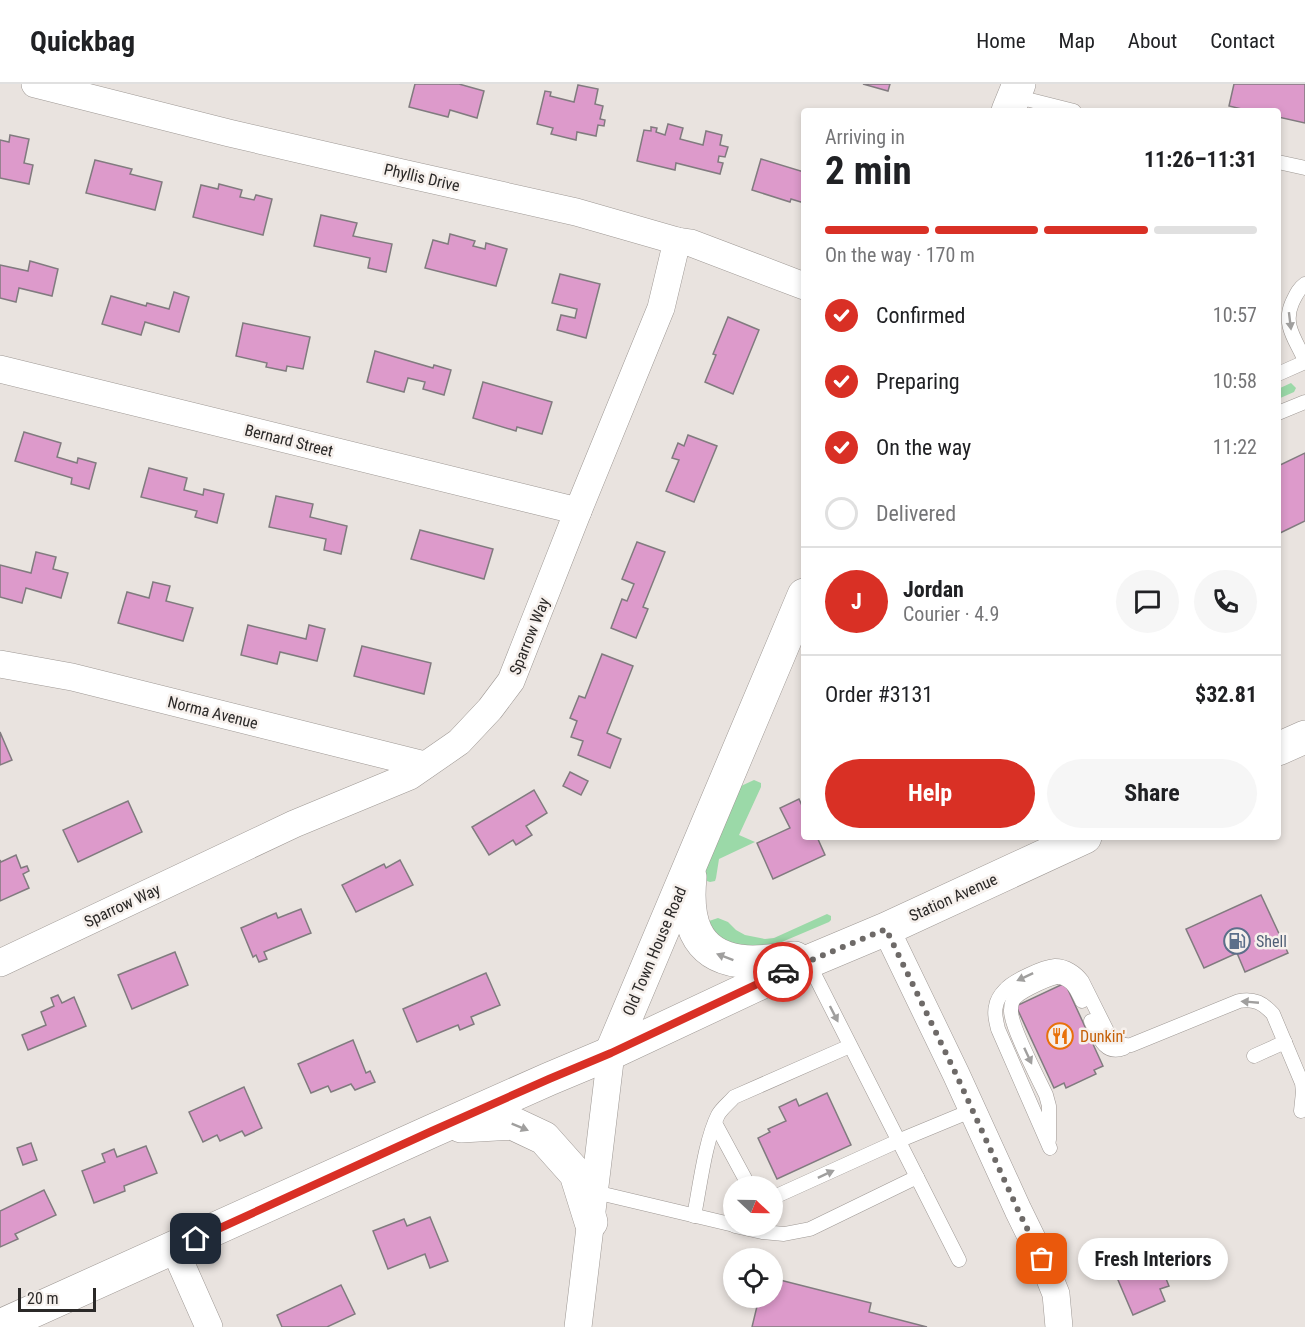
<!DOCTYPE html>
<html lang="en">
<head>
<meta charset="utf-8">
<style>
  :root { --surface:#fff; --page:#f6f6f6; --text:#202124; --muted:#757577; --line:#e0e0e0; --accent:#d93025 }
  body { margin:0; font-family:"Roboto Condensed",sans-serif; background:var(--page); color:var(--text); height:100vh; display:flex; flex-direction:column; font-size:22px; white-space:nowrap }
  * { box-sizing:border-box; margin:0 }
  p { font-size:20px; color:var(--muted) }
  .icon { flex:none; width:33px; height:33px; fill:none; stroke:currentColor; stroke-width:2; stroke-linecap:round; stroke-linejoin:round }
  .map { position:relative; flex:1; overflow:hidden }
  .drawer { position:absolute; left:801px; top:24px; width:480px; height:732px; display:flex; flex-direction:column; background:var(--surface); border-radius:6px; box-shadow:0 3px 9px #0003 }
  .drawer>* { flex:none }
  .needle { width:39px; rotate:112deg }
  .tools { position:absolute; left:723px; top:1092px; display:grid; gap:12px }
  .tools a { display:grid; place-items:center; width:60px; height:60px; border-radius:50%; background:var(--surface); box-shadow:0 3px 9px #0003; font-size:30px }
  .scale { position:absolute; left:18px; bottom:15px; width:78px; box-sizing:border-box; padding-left:6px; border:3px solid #2b2928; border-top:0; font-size:16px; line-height:21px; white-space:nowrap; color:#2b2928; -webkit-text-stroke:4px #f6f0ec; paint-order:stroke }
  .pin { position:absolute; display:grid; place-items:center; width:51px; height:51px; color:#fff; margin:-26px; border-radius:12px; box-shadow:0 3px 9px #0006 }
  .courier { position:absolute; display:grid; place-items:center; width:60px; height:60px; margin:-30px; border:4px solid #d93025; border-radius:50%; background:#fff; color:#222; box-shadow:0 2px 8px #0007 }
  .bubble { position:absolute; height:42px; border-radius:21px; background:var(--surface); box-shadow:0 3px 9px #0003; font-size:20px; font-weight:700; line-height:42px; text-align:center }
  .summary em { font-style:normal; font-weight:700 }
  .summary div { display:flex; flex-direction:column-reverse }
  .summary { display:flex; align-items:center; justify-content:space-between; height:102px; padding:0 24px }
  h1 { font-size:39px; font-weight:700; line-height:45px }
  .bar { display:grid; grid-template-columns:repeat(4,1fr); gap:9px 6px; align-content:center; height:72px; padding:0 24px }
  .bar i { height:8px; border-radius:4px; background:var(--line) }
  .bar .on { background:var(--accent) }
  .bar p { grid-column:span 4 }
  .line { display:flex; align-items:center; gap:15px; padding:0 24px; border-top:2px solid var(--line) }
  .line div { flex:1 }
  .round { display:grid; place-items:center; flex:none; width:63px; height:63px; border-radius:32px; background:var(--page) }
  ol { padding:0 24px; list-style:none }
  li { display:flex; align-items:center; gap:18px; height:66px }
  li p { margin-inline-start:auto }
  li .icon { padding:6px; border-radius:50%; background:var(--accent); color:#fff; stroke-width:4 }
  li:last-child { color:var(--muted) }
  li i { width:33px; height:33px; border:3px solid var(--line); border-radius:50% }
  .primary-button { display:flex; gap:12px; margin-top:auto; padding:12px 24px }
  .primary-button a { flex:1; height:69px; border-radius:36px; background:var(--accent); color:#fff; font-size:24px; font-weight:700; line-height:69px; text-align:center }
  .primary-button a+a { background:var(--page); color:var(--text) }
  header { display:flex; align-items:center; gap:36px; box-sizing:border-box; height:84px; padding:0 30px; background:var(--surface); border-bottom:2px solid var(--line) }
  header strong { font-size:28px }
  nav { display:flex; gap:33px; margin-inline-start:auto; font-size:21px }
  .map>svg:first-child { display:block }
</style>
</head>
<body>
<header>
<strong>Quickbag</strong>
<nav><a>Home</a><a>Map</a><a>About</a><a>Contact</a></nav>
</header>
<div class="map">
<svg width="1305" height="1243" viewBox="0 0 1305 1243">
  <rect width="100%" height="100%" fill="#e9e3df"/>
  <g fill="#9bd9a8">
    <path d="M1291 299 1296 304 1294 308 1278 315V305Z"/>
    <path d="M754 696 761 699V703L739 751 755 758 719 775 716 794 715 797 710 798 707 797 704 788 741 702Z"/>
    <path d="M827 830 831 832V836L829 838 770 863 759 866 723 856 708 842 709 837 718 834 728 838 736 846 745 851 765 855 774 854Z"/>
  </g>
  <g fill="#dd9acb" stroke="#817b7f" stroke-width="1.5">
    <path d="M415 0H459L484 7 477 34 450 26 448 33 409 23Z"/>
    <path d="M863 0H890L888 7Z"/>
    <path d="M1234 0H1305V39L1278 33V27H1250L1229 22Z"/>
    <path d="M578 1 598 5 595 20 603 22 600 35 605 36 604 42 598 41 596 52 577 48 576 56 551 50 553 44 537 40 545 7 551 8 550 12 574 18Z"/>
    <path d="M668 40 683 44 680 55 703 61 706 47 722 51 720 61 728 63 725 73 719 72 718 78 723 79 720 90 676 79 675 86 637 77 644 46 651 47V43L657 44 656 48 665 51Z"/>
    <path d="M10 51 29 55 24 79 33 81 29 100 0 94V56L9 58Z"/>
    <path d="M761 75 804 88V119L791 115 790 118 752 106Z"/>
    <path d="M95 76 132 85 130 90 162 98 155 126 86 109Z"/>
    <path d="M219 100 242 106 240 113 254 116 256 111 272 115 263 151 193 133 201 101 218 105Z"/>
    <path d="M321 131 357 139 353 152 392 160 386 188 368 184 370 174 314 162Z"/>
    <path d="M450 150 475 157 473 162 485 165 486 159 507 165 496 202 425 184 433 156 448 160Z"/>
    <path d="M30 177 58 185 52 212 19 204 16 218 0 214V181L28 187Z"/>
    <path d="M560 190 600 200 586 254 557 246 561 231 575 234 577 225 552 219Z"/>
    <path d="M174 208 189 213 179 248 145 238 141 251 102 240 111 212 146 222 147 219 169 225Z"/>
    <path d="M728 233 759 246 733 310 705 298 716 271 713 270Z"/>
    <path d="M243 239 310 253 303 285 287 282 286 287 266 283 267 279 236 272Z"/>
    <path d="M375 267 433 284 434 281 451 286 444 311 423 305 425 298 408 294 404 308 367 298Z"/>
    <path d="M483 298 552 318 542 350 517 343 516 347 473 334Z"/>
    <path d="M24 348 61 359 57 373 77 379 78 374 96 379 89 405 71 400 72 394 15 377Z"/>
    <path d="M688 351 717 362 694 418 666 407 679 376 672 374 678 359 684 362Z"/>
    <path d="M1305 369V437L1278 450V382Z"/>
    <path d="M149 384 187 394 184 406 203 411 204 405 224 410 217 439 195 433 197 427 141 413Z"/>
    <path d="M276 412 313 420 310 433 347 442 341 470 324 466 326 455 269 443Z"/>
    <path d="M420 446 493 465 484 495 411 475Z"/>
    <path d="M637 458 665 468 643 523 648 525 636 554 611 544 622 515 627 517 634 500 622 495Z"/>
    <path d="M36 468 56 473 53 485 68 489 61 514 26 504 22 519 0 513V481L31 489Z"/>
    <path d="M153 498 170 502 166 517 193 524 183 557 118 539 127 508 149 514Z"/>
    <path d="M248 541 306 555 309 541 325 545 317 577 280 568 277 580 241 571Z"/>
    <path d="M362 562 431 579 424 610 354 592Z"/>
    <path d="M602 570 633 582 607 649 621 655 610 684 578 671 583 657 571 653 577 637 570 634 579 612 585 614Z"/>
    <path d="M0 648 12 676 0 681Z"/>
    <path d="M570 688 588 697 581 711 563 702Z"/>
    <path d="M534 706 547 729 526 742 532 751 516 761 513 756 489 771 472 743Z"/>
    <path d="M799 715 804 726V753H817L825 771 773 795 757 759 790 744 780 724Z"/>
    <path d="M128 717 142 748 78 778 63 746Z"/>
    <path d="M16 771 21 784 27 782 29 787 23 790 29 804 0 817V776L1 778Z"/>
    <path d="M400 776 413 801 356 828 342 801 384 780 386 784Z"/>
    <path d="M1261 811 1288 869 1245 888 1237 869 1204 884 1186 845Z"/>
    <path d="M301 825 311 849 264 868 267 875 259 878 256 871 253 873 241 844 276 829 278 834Z"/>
    <path d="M175 868 188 901 132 925 118 891Z"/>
    <path d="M486 889 500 921 471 933 474 940 460 946 458 941 417 958 403 925Z"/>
    <path d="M1065 899 1103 982 1094 986 1096 990 1066 1004 1064 999 1054 1004 1016 922Z"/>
    <path d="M58 911 62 919 74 913 86 942 28 966 22 951 46 941 41 928 54 922 51 914Z"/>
    <path d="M353 956 366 989 370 987 375 998 355 1006 351 1000 331 1008 328 1002 311 1009 298 980Z"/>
    <path d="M244 1003 262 1044 245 1052 242 1047 220 1057 217 1051 203 1058 189 1028Z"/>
    <path d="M827 1009 851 1061 777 1095 758 1054 770 1048 768 1045 786 1037 779 1023 796 1015 799 1022Z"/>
    <path d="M31 1059 37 1076 23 1081 17 1064Z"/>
    <path d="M146 1062 157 1089 124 1102 125 1107 94 1119 82 1087 105 1078 102 1070 114 1065 117 1073Z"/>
    <path d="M44 1106 56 1131 15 1150 18 1155 0 1163V1127Z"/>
    <path d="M430 1133 448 1177 430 1184 425 1170 388 1185 373 1147 404 1135 407 1142Z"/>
    <path d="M1156 1157 1167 1182 1162 1185 1169 1202 1160 1205 1165 1217 1133 1231 1109 1175 1139 1162 1140 1164Z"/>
    <path d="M772 1194 871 1219 869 1228 927 1243H752L759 1214H772Z"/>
    <path d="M341 1201 355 1230 327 1243H282L277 1231Z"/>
  </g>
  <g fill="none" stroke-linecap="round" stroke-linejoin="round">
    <g stroke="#9e9894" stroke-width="15">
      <g id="lane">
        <path d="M1014 12 1074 27"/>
        <path d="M1278 78 1305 84"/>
        <path d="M1305 200C1298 205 1296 211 1292 219 1282 242 1297 257 1305 277"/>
        <path d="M1278 290 1305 278"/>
        <path d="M1278 329 1305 318"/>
        <path d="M808 878 959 1176"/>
        <path d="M1091 937C1098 951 1104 972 1124 964"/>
        <path d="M1254 972 1285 958"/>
        <path d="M715 1039 749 1102"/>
        <path d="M1049 1056V1022L1046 1011C1038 994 1010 941 1011 926 1011 921 1012 916 1016 913 1022 907 1054 891 1061 893 1073 897 1077 906 1082 917"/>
        <path d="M1050 1064 998 945C996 937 994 929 996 922 997 916 1001 910 1005 906 1012 897 1043 883 1055 882 1066 882 1076 889 1082 897L1111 955C1117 959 1123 962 1131 961L1239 917C1254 914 1263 919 1273 930L1302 999 1303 1008 1301 1027"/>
        <path d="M595 1108 734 1141"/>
        <path d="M772 1114 898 1057 973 1026"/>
        <path d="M694 1132C700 1102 705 1057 718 1031 722 1024 729 1019 734 1013L850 962"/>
        <path d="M735 1142 762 1148 784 1150 810 1145 917 1093"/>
      </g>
    </g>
    <g stroke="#9e9894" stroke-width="28">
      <g id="street">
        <path d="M35 0 229 49 402 89 576 128 677 157 691 159 804 202"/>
        <path d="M0 285 578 427"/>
        <path d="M0 580 72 593 425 681"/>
        <path d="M886 845 956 990 1018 1126 1042 1175 1056 1210 1059 1243"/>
        <path d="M0 879 294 740 410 692 459 658 490 625 511 597 578 427 661 224 677 157"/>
        <path d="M174 1164 209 1243"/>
        <path d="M578 1243 611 969"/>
      </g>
    </g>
    <g stroke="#9e9894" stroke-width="34">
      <g id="secondary">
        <path d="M1008 27 1019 0"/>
        <path d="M1278 665 1305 653"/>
        <path d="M690 793C686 833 693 871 740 877 758 880 777 876 795 874"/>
        <path d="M611 969 804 511"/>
        <path d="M461 1042 512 1039 544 1054 576 1090 591 1138"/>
        <path d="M0 1242 432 1047 549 995 611 969 786 887 886 845 1085 753"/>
      </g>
    </g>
    <use href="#lane" stroke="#fff" stroke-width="14"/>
    <use href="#street" stroke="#fff" stroke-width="27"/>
    <use href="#secondary" stroke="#fff" stroke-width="33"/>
  </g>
  <defs><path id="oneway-solid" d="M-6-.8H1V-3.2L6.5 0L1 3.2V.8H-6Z" transform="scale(1.5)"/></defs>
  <g fill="#a09f9e">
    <use href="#oneway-solid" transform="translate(1290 237) rotate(83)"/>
    <use href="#oneway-solid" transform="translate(725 873) rotate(-159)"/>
    <use href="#oneway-solid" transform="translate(1025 893) rotate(155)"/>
    <use href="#oneway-solid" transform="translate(1250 918) rotate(-175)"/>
    <use href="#oneway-solid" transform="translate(834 930) rotate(63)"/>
    <use href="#oneway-solid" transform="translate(1028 972) rotate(65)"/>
    <use href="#oneway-solid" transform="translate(520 1043) rotate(22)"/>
    <use href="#oneway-solid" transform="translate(826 1090) rotate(-25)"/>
  </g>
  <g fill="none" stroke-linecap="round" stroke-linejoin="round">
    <path stroke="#6e6a68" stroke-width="6" stroke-dasharray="0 10.8" d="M783 888 886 845 956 990 1018 1126 1042 1175"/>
    <path stroke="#d93025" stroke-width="8" d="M196 1155 432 1047 549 995 611 969 783 888"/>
  </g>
  <defs>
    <g id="fuel-ring" transform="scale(1.35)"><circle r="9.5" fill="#f6f0ec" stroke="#5c6f8a" stroke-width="1.5"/><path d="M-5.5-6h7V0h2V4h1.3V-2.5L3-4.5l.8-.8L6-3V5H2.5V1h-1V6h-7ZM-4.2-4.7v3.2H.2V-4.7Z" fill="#5c6f8a"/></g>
    <g id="restaurant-ring" transform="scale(1.35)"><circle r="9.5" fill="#f6f0ec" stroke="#e8710a" stroke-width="1.5"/><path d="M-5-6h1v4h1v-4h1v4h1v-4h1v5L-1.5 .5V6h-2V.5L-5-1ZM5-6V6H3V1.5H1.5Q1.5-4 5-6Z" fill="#e8710a"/></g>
  </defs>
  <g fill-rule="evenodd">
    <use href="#fuel-ring" x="1237" y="857"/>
    <use href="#restaurant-ring" x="1060" y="952"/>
  </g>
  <g text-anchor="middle" stroke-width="5" stroke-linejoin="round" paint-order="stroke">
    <g font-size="16" fill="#2b2928" stroke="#f6f0ec">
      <text transform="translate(422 93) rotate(13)" y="6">Phyllis Drive</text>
      <text transform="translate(289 356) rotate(14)" y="6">Bernard Street</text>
      <text transform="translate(529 552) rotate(-68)" y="6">Sparrow Way</text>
      <text transform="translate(213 628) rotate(14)" y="6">Norma Avenue</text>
      <text transform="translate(953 813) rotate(-24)" y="6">Station Avenue</text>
      <text transform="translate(122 821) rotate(-25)" y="6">Sparrow Way</text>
      <text transform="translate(654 867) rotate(-67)" y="6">Old Town House Road</text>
    </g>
    <g font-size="16" fill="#4e5e75" stroke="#f6f0ec" text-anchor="start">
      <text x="1256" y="863">Shell</text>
    </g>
    <g font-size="16" fill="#c56008" stroke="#f6f0ec" text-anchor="start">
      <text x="1080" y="958">Dunkin'</text>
    </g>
  </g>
</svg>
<div class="tools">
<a><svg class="needle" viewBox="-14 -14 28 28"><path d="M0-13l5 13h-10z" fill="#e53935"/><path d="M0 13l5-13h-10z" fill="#757577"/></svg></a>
<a><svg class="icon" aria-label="locate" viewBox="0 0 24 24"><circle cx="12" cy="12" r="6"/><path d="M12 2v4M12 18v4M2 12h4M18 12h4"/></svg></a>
</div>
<div class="scale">20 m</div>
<div class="pin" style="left:1042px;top:1175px;background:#ea580c"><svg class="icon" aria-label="bag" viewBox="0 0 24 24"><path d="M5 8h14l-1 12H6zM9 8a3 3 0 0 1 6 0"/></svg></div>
<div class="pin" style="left:196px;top:1155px;background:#1f2937"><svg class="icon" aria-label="home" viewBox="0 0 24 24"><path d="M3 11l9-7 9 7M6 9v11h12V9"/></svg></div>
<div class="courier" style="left:783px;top:888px"><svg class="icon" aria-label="car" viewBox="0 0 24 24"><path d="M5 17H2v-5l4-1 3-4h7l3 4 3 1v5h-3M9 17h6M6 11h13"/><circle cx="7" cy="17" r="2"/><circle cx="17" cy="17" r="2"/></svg></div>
<div class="bubble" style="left:1078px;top:1154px;width:150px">Fresh Interiors</div>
<section class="drawer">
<div class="summary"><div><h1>2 min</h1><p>Arriving in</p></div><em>11:26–11:31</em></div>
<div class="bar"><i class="on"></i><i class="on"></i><i class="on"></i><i></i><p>On the way · 170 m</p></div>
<ol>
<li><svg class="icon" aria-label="check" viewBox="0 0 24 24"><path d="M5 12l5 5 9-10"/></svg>Confirmed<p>10:57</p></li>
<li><svg class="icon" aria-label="check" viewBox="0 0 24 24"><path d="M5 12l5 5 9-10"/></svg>Preparing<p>10:58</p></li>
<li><svg class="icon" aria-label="check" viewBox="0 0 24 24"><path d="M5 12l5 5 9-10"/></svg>On the way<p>11:22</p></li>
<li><i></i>Delivered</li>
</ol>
<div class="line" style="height:108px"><b class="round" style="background:var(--accent);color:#fff">J</b><div><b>Jordan</b><p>Courier · 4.9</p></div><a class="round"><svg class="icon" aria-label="chat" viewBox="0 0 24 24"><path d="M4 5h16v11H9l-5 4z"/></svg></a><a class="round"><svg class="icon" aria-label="phone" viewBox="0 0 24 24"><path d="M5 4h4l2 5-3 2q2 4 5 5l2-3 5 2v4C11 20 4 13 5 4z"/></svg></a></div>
<div class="line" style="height:78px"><div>Order #3131</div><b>$32.81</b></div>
<div class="primary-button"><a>Help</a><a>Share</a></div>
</section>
</div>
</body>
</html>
